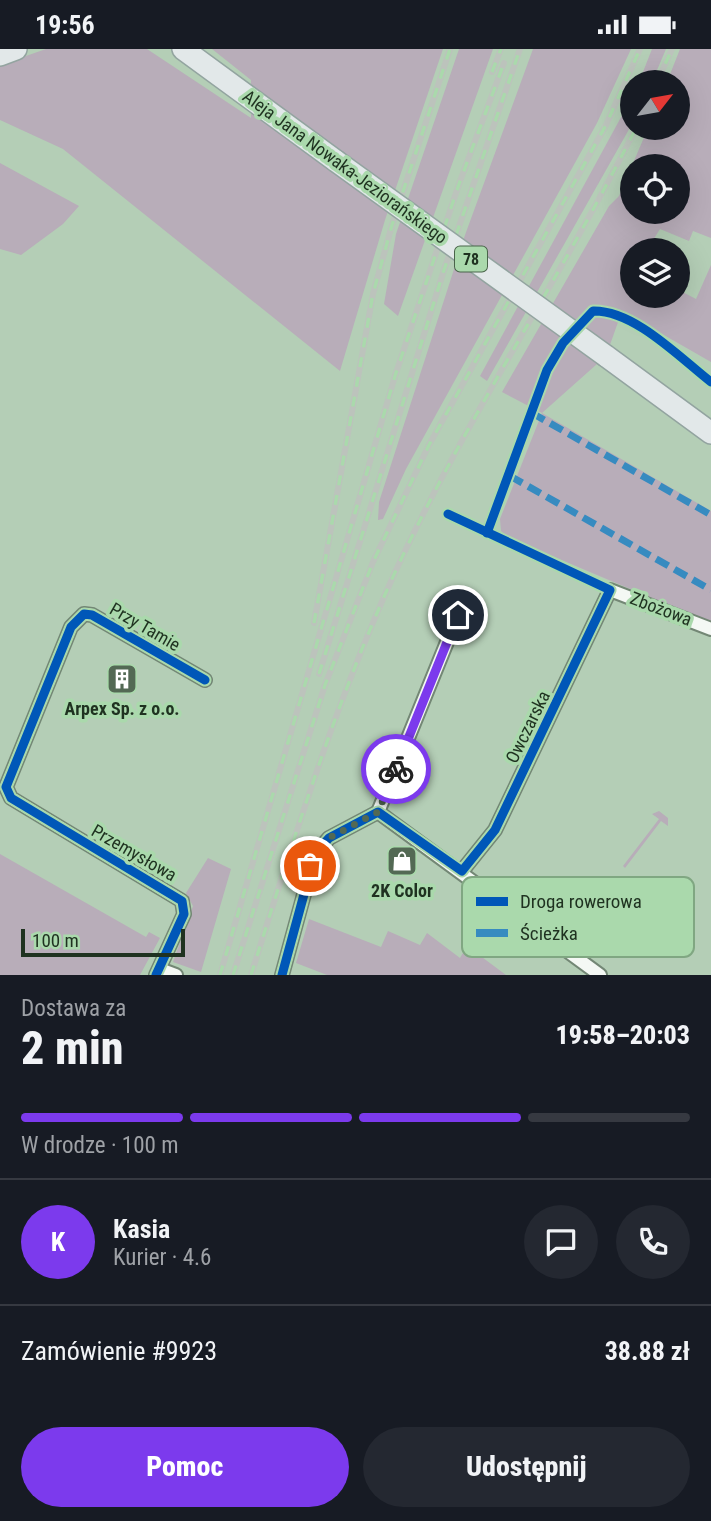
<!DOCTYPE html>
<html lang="pl">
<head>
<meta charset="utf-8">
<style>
  :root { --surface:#171b24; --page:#242831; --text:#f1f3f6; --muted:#9ea1a6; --line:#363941; --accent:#7c3aed }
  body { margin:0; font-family:"Roboto Condensed",sans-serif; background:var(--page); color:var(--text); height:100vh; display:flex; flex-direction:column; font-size:26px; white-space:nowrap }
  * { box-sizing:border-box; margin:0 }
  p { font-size:23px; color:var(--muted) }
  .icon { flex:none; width:38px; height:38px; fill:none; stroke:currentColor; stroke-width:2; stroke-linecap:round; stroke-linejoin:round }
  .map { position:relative; height:926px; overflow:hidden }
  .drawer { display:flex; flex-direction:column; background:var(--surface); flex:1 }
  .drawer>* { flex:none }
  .needle { width:46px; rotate:59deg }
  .tools { position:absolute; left:620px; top:21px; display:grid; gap:14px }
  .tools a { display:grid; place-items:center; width:70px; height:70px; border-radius:50%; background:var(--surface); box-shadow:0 7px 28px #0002; font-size:35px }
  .scale { position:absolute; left:21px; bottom:18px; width:164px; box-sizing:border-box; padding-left:7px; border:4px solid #1f3220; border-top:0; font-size:19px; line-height:24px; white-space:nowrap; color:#1f3220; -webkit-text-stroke:5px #aad9ac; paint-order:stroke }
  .pin { position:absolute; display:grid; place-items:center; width:60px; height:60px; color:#fff; margin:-30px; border:4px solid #fff; border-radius:50%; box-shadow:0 2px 7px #0007 }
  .courier { position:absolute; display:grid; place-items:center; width:70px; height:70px; margin:-35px; border:5px solid #7c3aed; border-radius:50%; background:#fff; color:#222; box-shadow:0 2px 9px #0007 }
  .overview em { font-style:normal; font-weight:800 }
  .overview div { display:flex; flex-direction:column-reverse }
  .overview { display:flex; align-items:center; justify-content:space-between; height:119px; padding:0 21px }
  h1 { font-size:46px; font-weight:800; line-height:52px }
  .bar { display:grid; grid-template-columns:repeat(4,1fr); gap:10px 7px; align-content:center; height:84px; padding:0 21px }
  .bar i { height:9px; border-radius:5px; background:var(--line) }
  .bar .on { background:var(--accent) }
  .bar p { grid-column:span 4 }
  .line { display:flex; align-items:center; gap:18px; padding:0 21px; border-top:2px solid var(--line) }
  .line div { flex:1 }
  .round { display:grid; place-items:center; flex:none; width:74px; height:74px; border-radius:37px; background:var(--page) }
  .action { display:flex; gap:14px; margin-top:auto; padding:14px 21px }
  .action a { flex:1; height:80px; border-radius:42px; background:var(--accent); color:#fff; font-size:28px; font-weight:800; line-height:80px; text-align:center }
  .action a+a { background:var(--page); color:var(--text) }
  .status { display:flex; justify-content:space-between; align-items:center; height:49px; padding:0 35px; background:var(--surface); direction:ltr }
  .status svg { height:19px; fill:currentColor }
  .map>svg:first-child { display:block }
</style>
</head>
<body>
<div class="status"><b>19:56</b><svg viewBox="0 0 49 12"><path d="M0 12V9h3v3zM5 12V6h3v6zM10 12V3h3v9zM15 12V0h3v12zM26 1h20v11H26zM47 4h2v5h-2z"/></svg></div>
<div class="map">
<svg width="711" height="926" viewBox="0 0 711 926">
  <rect width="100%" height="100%" fill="#b4ceb6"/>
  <g fill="#b8adb9" fill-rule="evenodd">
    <path d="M46 0H147L251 69V31L212 0H443L385 171 340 322 63 100 0 71V16Z"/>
    <path d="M459 0H493L398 267 384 255 396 185Z"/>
    <path d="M533 0H631L597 74 406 420 383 470 378 471 379 453 465 186Z"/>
    <path d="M652 0H666L652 33H639Z"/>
    <path d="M680 0H711V189L693 182 689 192 660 180 647 201H632V226L626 235 632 236V247H677V240L696 250 711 216V313L622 262 606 307 542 364 711 462V574L507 488 501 482 500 470 542 364 502 343 609 157 619 147 648 79H677V33H667ZM632 117H677V163H632Z"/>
    <path d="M632 48V75L487 332 480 327Z"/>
    <path d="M0 114 79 157 63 175 21 206 0 200Z"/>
    <path d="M659 762 668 769V777L661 772 625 819 623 817 659 770 652 765Z"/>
    <path d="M0 805 146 888 149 883 160 889 140 926H0Z"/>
    <path d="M208 809 231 820 201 923 173 913 193 857 186 844Z"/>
    <path d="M309 870 381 898 388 882 420 896 427 884 460 909 467 897 506 926H327L296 914Z"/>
  </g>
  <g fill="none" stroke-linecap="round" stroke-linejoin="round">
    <g stroke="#738775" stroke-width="16">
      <g id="street">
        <path d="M378 763 600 926"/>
        <path d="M378 763 458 566"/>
        <path d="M462 822 495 781 610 541 711 580"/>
        <path d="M160 920 176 926"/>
        <path d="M156 926 184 865 182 852 11 749 6 738 71 578 84 565 92 566 205 631"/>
        <path d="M282 926 315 805 329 789 378 763"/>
      </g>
    </g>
    <g stroke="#93a4a0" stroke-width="24">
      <g id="primary">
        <path d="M183 0 336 112"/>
        <path d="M0 6 16 0"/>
        <path d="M606 307 711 384"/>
      </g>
    </g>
    <use href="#street" stroke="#f4f8f4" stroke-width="12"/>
    <use href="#primary" stroke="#e2e8e9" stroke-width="21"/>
    <g stroke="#bcc3bc" stroke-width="6">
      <g id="rail">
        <path d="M492 23 501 0"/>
        <path d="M657 33 672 0"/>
        <path d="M314 574 373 245 392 176 450 0"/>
        <path d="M319 625 443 224 520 0"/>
        <path d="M220 926 395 327 459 135 504 14"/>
        <path d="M233 926 325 636 373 513 429 396 606 76 640 0"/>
        <path d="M251 926C296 783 340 638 405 502 474 357 564 223 636 79"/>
      </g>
    </g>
    <use href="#rail" stroke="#aad9ac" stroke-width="3.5" stroke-dasharray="10" stroke-linecap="butt"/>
    <g stroke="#93a4a0" stroke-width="24" stroke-linecap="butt">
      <path id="primary-bridge" d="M336 112 606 307"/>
    </g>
    <use href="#primary-bridge" stroke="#e2e8e9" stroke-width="21"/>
    <g stroke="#378bc0" stroke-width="7" stroke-dasharray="14 7" stroke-linecap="butt">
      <path d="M532 364 711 466"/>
      <path d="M510 427 711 541"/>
    </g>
    <g stroke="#aad9ac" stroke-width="13">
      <g id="cycleway">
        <path d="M487 484 547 321 563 294 593 262C634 261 679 308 711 333"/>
        <path d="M156 926 184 865 182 852 11 749 6 738 71 578 84 565 92 566 205 631"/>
        <path d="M282 926 315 805 329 789 378 763 462 822 495 781 610 541 448 465"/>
      </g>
    </g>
    <use href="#cycleway" stroke="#0057b8" stroke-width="9"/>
  </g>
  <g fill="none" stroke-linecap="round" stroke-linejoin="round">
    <path stroke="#536954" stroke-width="7" stroke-dasharray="0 12.6" d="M310 817 315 805 329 789 378 763 396 720"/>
    <path stroke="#7c3aed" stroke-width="9" d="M396 720 458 566"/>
  </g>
  <defs>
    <g id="building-square" transform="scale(1.575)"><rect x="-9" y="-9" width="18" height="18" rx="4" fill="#536954" stroke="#aad9ac"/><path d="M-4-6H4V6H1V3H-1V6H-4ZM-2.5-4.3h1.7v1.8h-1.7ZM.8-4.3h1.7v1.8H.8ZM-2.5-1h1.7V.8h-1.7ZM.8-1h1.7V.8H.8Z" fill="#fff"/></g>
    <g id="shop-square" transform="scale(1.575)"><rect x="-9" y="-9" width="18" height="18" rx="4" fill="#536954" stroke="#aad9ac"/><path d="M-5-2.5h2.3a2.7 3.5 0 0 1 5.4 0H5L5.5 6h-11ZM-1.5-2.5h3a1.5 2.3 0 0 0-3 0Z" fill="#fff"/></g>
  </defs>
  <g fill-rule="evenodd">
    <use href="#building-square" x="122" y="630"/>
    <use href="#shop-square" x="402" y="812"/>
  </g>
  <g text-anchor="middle" stroke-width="7" stroke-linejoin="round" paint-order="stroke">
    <rect fill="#aad9ac" stroke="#49644a" stroke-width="2" x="455" y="197.5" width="32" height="25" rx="5"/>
    <g font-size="16" font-weight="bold" fill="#1f3220">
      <text x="471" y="216">78</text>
    </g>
    <g font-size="18" fill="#1f3220" stroke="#aad9ac">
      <text transform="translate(345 118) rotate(36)" y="6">Aleja Jana Nowaka-Jeziorańskiego</text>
      <text transform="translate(661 560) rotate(21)" y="6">Zbożowa</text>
      <text transform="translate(145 578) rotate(30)" y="6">Przy Tamie</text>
      <text transform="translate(528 678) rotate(-64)" y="6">Owczarska</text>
      <text transform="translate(134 804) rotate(30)" y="6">Przemysłowa</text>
    </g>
    <g font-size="18" font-weight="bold" fill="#1f3220" stroke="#aad9ac">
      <text x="122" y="666">Arpex Sp. z o.o.</text>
      <text x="402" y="848">2K Color</text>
    </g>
  </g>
  <rect x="462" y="828" width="232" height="80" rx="10" fill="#aad9ac" stroke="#80a782" stroke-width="2"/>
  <rect x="476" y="848" width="32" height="9" fill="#0057b8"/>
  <rect x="476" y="880" width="32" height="8" fill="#378bc0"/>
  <g font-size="19" fill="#1f3220">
    <text x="520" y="859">Droga rowerowa</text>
    <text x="520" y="891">Ścieżka</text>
  </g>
</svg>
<div class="tools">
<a><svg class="needle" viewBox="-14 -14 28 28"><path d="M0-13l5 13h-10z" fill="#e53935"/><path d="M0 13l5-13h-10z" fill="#9ea1a6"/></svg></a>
<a><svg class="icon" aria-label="locate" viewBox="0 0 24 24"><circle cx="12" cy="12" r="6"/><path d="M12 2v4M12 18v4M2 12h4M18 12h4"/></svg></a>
<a><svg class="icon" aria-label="layers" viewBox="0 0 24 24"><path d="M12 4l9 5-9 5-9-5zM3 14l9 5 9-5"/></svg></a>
</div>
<div class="scale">100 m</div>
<div class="pin" style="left:310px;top:817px;background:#ea580c"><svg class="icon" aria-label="bag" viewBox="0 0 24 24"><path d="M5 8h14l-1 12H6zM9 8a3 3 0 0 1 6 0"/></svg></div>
<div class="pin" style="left:458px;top:566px;background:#1f2937"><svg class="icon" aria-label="home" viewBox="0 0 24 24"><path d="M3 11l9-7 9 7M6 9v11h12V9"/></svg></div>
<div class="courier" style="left:396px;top:720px"><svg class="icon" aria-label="bike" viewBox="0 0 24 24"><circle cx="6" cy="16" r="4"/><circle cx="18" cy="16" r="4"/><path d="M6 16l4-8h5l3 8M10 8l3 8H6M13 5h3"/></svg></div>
</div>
<section class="drawer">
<div class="overview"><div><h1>2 min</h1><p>Dostawa za</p></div><em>19:58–20:03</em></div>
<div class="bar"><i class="on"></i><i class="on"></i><i class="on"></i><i></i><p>W drodze · 100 m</p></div>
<div class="line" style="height:126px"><b class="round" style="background:var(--accent);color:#fff">K</b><div><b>Kasia</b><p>Kurier · 4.6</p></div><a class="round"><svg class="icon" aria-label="chat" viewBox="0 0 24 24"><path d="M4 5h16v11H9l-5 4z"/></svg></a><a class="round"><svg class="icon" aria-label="phone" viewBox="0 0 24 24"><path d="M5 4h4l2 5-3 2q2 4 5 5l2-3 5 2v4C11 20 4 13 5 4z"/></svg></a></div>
<div class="line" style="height:91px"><div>Zamówienie #9923</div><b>38.88 zł</b></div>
<div class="action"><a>Pomoc</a><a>Udostępnij</a></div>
</section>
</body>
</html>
